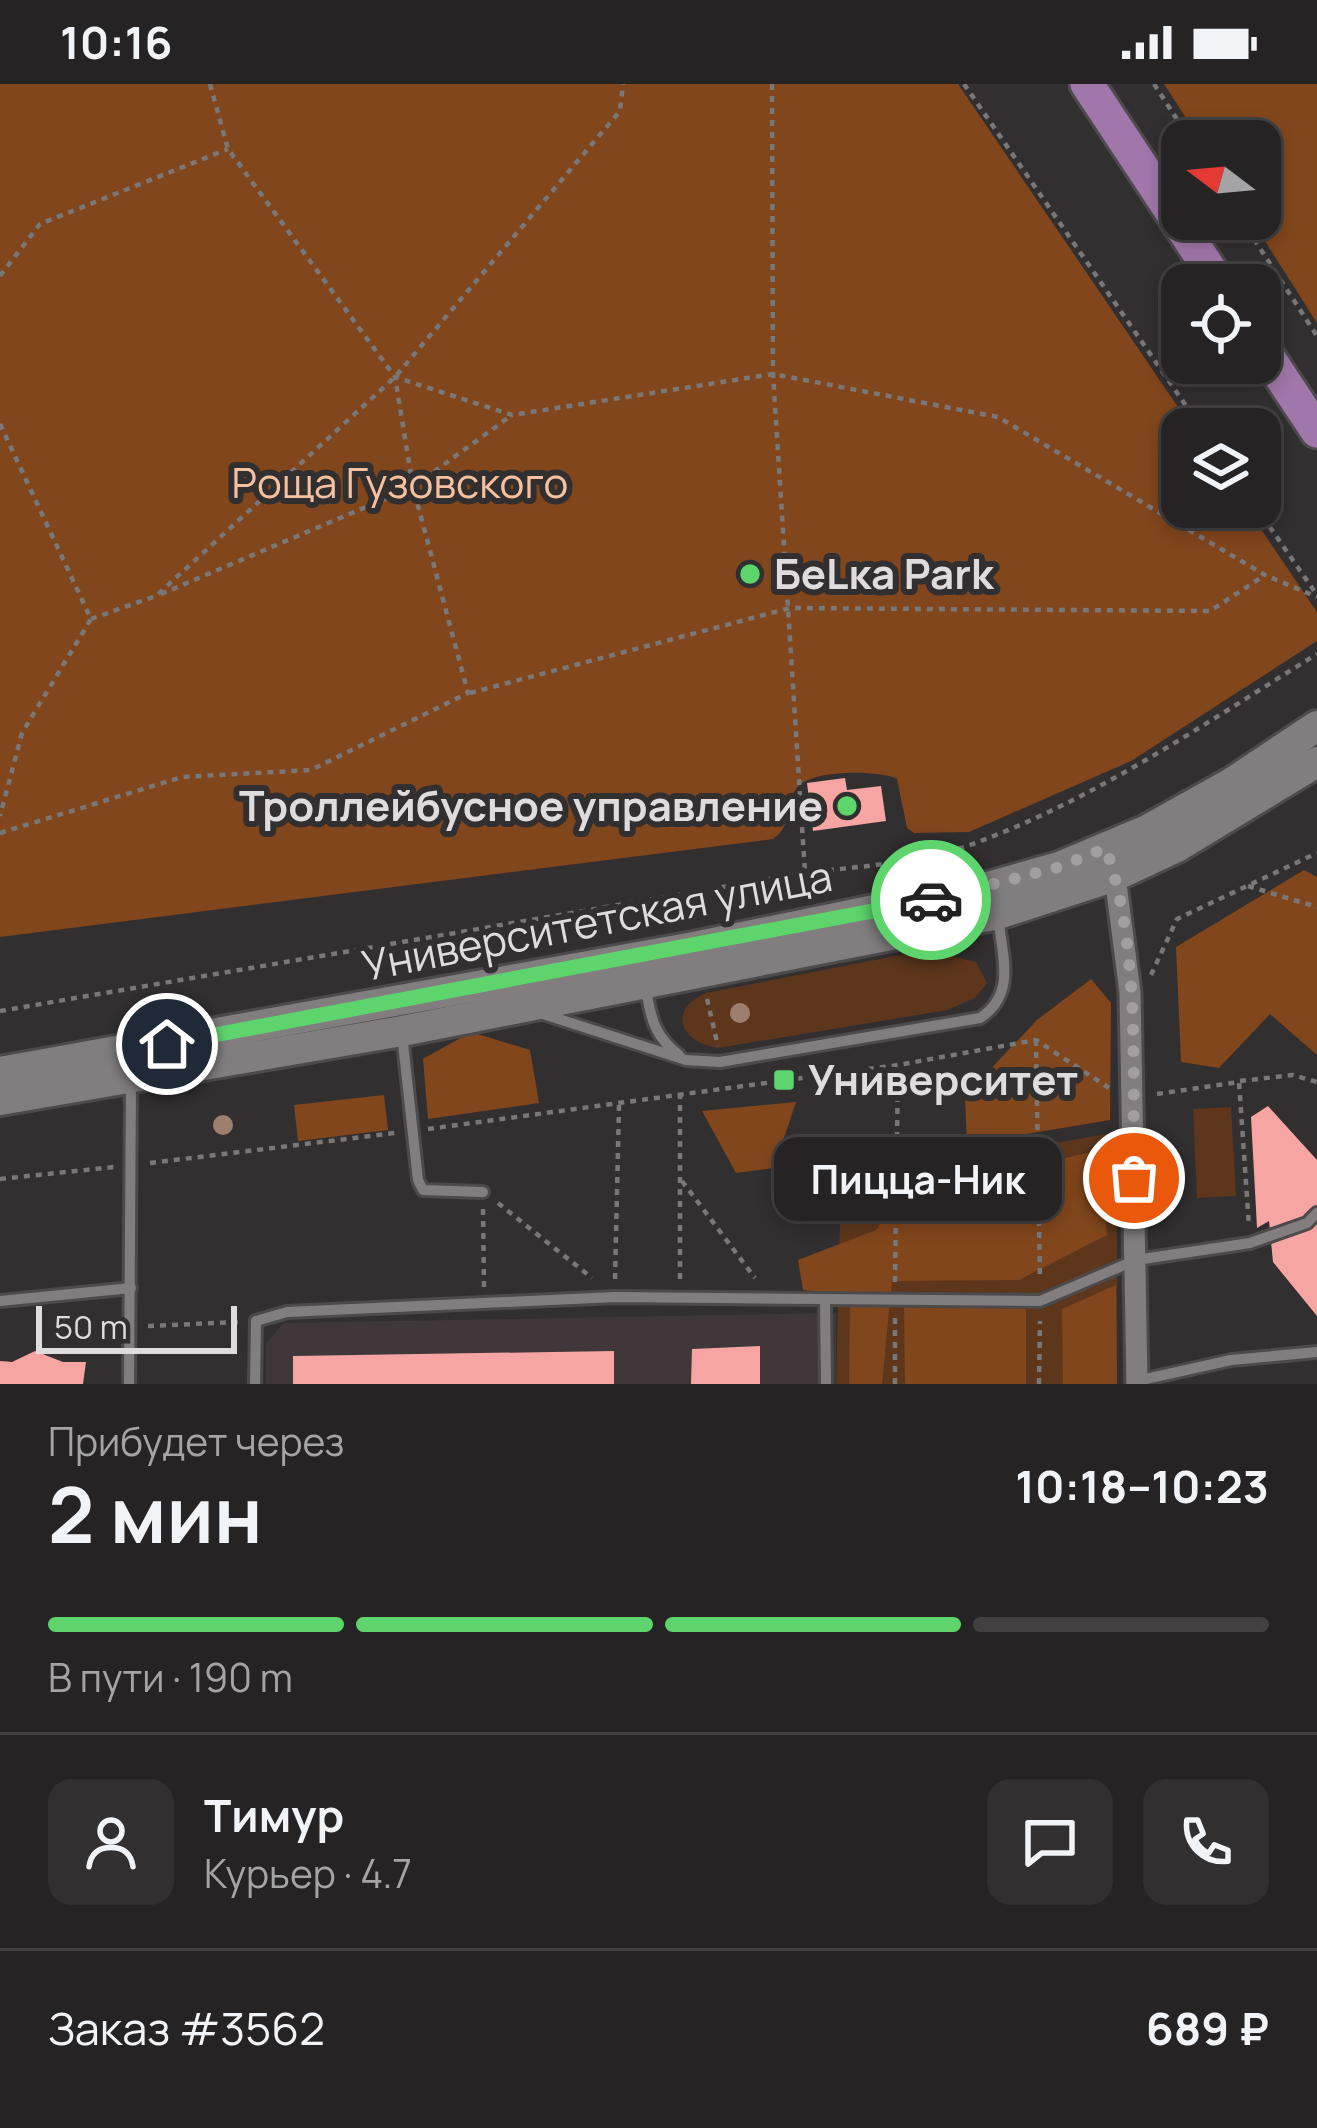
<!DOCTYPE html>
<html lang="ru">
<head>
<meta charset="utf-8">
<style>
  :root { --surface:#262324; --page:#322f31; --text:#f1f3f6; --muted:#a4a4a6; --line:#424041; --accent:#5dd56c }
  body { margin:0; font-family:Manrope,sans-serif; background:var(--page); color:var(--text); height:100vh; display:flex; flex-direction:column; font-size:45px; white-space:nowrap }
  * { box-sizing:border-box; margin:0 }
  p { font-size:39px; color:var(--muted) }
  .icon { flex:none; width:66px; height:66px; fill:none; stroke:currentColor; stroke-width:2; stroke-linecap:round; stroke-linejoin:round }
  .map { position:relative; height:1300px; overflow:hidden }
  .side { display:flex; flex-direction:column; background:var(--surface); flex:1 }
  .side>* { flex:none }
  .needle { width:78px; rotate:286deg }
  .tools { position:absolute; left:1161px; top:36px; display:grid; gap:24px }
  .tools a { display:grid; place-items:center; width:120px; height:120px; border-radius:24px; background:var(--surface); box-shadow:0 6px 18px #0003,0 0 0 3px var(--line); font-size:60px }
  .scale { position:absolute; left:36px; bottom:30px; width:201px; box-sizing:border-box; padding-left:12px; border:6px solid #dedcdd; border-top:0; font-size:33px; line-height:42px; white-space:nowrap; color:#dedcdd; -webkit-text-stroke:9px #322f30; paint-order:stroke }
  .pin { position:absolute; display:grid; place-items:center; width:102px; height:102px; color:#fff; margin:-51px; border:6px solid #fff; border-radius:50%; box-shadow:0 3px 12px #0007 }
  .courier { position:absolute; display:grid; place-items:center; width:120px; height:120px; margin:-60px; border:9px solid #5dd56c; border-radius:50%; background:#fff; color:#222; box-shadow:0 3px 15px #0007 }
  .bubble { position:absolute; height:84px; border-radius:24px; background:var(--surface); box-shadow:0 6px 18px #0003,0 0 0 3px var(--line); font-size:39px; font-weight:700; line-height:84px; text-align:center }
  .summary em { font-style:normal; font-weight:700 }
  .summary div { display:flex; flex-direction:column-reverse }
  .summary { display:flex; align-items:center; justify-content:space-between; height:204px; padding:0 48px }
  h1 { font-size:78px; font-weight:700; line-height:90px }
  .bar { display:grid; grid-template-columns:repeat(4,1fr); gap:18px 12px; align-content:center; height:144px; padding:0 48px }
  .bar i { height:15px; border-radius:9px; background:var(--line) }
  .bar .active { background:var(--accent) }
  .bar p { grid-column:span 4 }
  .line { display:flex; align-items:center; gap:30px; padding:0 48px; border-top:3px solid var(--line) }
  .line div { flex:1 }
  .round { display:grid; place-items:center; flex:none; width:126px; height:126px; border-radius:24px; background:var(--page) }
  .status { display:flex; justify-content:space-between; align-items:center; height:84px; padding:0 60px; background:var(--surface); direction:ltr }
  .status svg { height:33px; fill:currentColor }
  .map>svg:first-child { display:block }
</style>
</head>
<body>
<div class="status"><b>10:16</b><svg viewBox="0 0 49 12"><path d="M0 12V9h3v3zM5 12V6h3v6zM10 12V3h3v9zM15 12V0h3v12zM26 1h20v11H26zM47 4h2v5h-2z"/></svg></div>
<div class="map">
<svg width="1317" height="1300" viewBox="0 0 1317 1300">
  <rect width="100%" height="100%" fill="#322f30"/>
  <path fill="#40373b" d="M836 1229V1300H266V1259L284 1239Z"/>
  <g fill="#5e361c">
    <path d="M911 869 947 871 976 878 987 899 975 914 947 926 718 964C681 958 666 927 706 909Z"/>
    <path d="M1231 1023 1236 1112 1197 1114 1193 1025Z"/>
    <path d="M1117 1048V1300H836L841 1098Z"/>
  </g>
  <g fill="#81461c">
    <path d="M0 0H958L1193 345H1182V423H1246L1317 528V557L1131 677 969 748 914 749 907 744 897 695C879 686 809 685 796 705 784 723 793 741 773 755L0 853Z"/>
    <path d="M1164 0H1317V239L1251 135H1260V57H1201Z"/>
    <path d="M1304 786 1317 793V971L1270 930 1219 984 1181 978 1176 863Z"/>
    <path d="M1091 895 1111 919 1110 1036 967 1060 965 1012 1037 936Z"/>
    <path d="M471 948 530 966 539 1019 428 1035 423 975Z"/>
    <path d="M384 1011 388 1046 298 1057 294 1021Z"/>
    <path d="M796 1018 774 1084 736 1089 702 1027Z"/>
    <path d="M1099 1066 1107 1151 1019 1196 892 1197 882 1300H849L850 1212 803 1206 798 1176 876 1146 895 1116Z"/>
    <path d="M1116 1201 1117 1300H1063L1062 1225Z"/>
    <path d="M904 1222 1026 1225V1300H905Z"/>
  </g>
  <g fill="#f6a5a2">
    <path d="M845 694 847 706 881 702 886 737 813 747 807 699Z"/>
    <path d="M1268 1022 1317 1076V1232L1273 1178 1269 1137 1257 1144 1251 1033Z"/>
    <path d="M760 1262V1300H691L692 1265Z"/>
    <path d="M35 1267 63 1278H86L83 1300H0V1277L12 1278Z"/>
    <path d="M614 1267V1300H293V1272Z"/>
  </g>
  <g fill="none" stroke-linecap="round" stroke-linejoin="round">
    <g stroke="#4d4a4b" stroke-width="16">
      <g id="lane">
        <path d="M646 906C651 935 655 953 679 971"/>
        <path d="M540 929 686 976 720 978 980 934C1017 910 1002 871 998 833"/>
        <path d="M402 950 418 1096 423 1106 483 1108"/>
        <path d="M825 1215 826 1300"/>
        <path d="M0 1217 131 1204"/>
        <path d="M1137 1297 1231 1276 1317 1268"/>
        <path d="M129 1300 131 997"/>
        <path d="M255 1300 256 1237 287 1228 615 1213 1040 1217 1136 1176 1250 1159 1307 1139 1317 1129"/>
      </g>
    </g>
    <g stroke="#4d4a4b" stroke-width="27">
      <path id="street" d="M1115 792 1130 908 1137 1300"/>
    </g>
    <g stroke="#4d4a4b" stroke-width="36">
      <g id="secondary">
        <path d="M0 988 694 863 992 802 1059 783 1147 746 1233 698 1317 642"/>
        <path d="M0 1016 402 947 998 830 1115 792 1177 763 1317 678"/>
      </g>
    </g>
    <g stroke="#4d4a4b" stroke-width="39">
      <g id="primary">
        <path d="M1087 0 1220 201"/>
        <path d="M1260 261 1317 347"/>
      </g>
    </g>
    <g stroke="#7a7778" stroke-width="4.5" stroke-dasharray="6 6" stroke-linecap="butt">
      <path d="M210 0 228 65 395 293 512 331 773 290 998 333 1265 491 1317 513"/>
      <path d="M772 0 773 290 805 789"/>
      <path d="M964 0 1202 345"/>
      <path d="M1154 0 1191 57"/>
      <path d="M1241 135 1317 252"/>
      <path d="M0 192 40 140 228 65"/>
      <path d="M0 340 91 535 22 649 0 732"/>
      <path d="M1256 423 1317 511"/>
      <path d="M161 510 413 403 512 331"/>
      <path d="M91 535 156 512 395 293 620 27 623 0"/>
      <path d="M470 609 790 524 1210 527 1265 491"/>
      <path d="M0 749 182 693 311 686 468 609 413 403 395 293"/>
      <path d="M1248 802 1317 823"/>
      <path d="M683 812 688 835"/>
      <path d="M1151 891 1177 835 1317 769"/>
      <path d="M707 915 718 962"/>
      <path d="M0 927 805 789C861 782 924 779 978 758 1099 713 1207 638 1317 570"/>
      <path d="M1036 956 1040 1196"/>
      <path d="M1240 997 1293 991 1317 998"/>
      <path d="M680 1009V1196"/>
      <path d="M1157 1010 1239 998 1249 1142"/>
      <path d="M428 1045 898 981 1036 956 1109 1004"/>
      <path d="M150 1079 395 1049"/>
      <path d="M0 1095 114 1083"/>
      <path d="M682 1097 755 1194"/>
      <path d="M498 1119 592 1194"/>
      <path d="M483 1125 484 1203"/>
      <path d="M615 1195 619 1021"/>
      <path d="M895 1198 898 982"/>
      <path d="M895 1234V1300"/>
      <path d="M148 1242 238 1238"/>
      <path d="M1039 1300 1040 1237"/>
    </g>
    <use href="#lane" stroke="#827e80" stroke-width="10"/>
    <use href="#street" stroke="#827e80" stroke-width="21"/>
    <use href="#secondary" stroke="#827e80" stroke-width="30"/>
    <use href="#primary" stroke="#a176aa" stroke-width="33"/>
  </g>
  <g fill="#9e7f6e">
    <circle cx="740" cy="929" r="10"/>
    <circle cx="223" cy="1041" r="10"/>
    <circle cx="878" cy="1067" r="10"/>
  </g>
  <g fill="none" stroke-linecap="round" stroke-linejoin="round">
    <path stroke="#a29fa0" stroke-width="12" stroke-dasharray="0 21.6" d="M931 816 1059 783 1106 764C1141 867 1132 986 1134 1094"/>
    <path stroke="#5dd56c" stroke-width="15" d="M167 960 931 816"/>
  </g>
  <g fill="#5dd56c" stroke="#322f30" stroke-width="4.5">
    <circle cx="750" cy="490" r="12"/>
    <circle cx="847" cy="722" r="12"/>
    <rect x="772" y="984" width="24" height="24" rx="6"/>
  </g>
  <g text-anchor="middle" stroke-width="12" stroke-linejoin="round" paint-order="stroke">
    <g font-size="42" fill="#f7c1a0" stroke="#322f30">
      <text x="400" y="414">Роща Гузовского</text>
    </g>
    <g font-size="42" font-weight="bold" fill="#dedcdd" stroke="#322f30" text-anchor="start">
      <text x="774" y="505">БeLка Park</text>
      <text x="823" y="737" text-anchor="end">Троллейбусное управление</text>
      <text x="808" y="1011">Университет</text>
    </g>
    <g font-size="42" fill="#dedcdd" stroke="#322f30">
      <text transform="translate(597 837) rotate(-11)" y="15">Университетская улица</text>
    </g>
  </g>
</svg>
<div class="tools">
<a><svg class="needle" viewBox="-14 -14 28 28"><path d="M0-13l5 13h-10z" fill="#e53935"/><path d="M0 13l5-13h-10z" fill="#a4a4a6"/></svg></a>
<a><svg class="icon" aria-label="locate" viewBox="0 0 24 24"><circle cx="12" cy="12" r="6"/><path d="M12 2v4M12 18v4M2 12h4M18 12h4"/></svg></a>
<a><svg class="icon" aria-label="layers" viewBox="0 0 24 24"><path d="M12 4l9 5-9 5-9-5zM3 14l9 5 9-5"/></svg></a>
</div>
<div class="scale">50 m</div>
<div class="pin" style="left:1134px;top:1094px;background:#ea580c"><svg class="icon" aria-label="bag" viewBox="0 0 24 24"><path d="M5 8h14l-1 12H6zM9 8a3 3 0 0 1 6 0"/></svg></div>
<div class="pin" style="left:167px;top:960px;background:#1f2937"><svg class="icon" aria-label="home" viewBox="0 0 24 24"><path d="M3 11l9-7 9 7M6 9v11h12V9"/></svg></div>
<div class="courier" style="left:931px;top:816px"><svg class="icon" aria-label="car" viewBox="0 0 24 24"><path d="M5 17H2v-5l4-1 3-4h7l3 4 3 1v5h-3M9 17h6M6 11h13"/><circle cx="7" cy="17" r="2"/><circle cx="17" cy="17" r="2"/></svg></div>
<div class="bubble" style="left:774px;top:1053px;width:288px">Пицца-Ник</div>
</div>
<section class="side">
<div class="summary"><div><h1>2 мин</h1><p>Прибудет через</p></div><em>10:18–10:23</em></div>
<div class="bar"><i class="active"></i><i class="active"></i><i class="active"></i><i></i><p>В пути · 190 m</p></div>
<div class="line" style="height:216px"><a class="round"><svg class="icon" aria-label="person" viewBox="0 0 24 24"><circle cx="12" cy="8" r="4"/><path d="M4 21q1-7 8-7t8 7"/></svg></a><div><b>Тимур</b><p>Курьер · 4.7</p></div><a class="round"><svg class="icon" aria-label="chat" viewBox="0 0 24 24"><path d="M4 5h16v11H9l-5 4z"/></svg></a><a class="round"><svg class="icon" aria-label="phone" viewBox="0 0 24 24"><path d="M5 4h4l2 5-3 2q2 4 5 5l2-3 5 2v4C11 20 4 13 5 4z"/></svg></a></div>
<div class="line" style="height:156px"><div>Заказ #3562</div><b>689 ₽</b></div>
</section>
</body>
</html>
